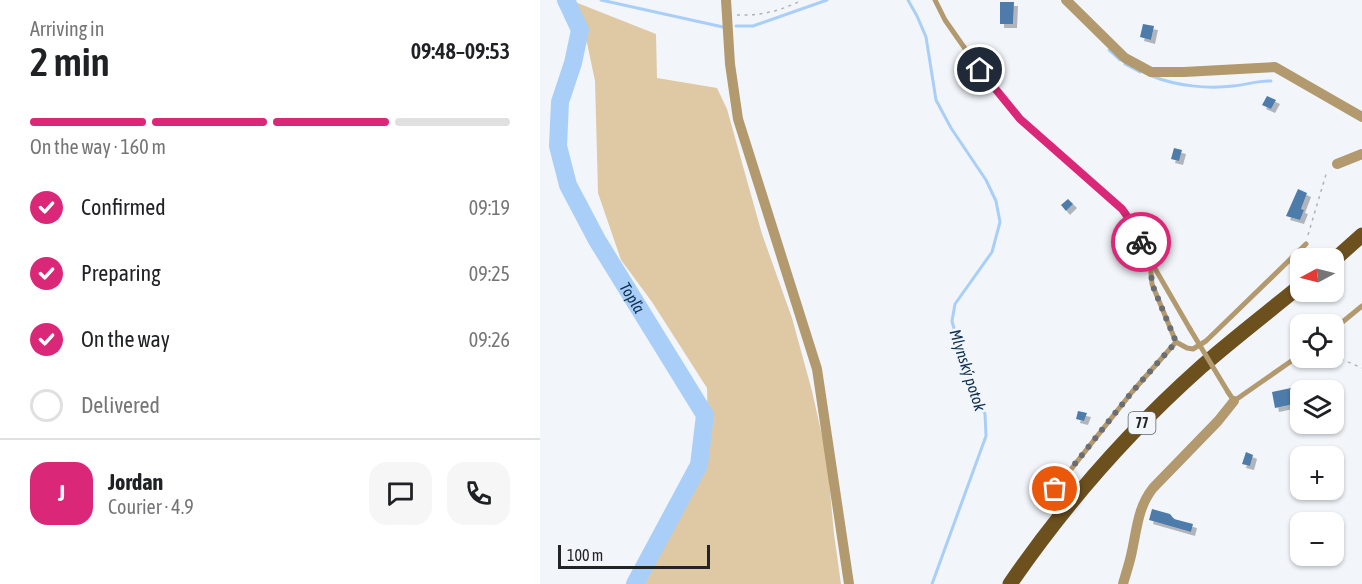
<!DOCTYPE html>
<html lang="en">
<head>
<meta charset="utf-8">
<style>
  :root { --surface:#fff; --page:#f6f6f6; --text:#202124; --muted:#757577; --line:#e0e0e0; --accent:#db2777 }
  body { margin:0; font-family:"Asap Condensed",sans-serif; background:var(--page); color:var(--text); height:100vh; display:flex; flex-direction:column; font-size:22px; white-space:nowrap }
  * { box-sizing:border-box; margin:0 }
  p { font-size:20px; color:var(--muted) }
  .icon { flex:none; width:33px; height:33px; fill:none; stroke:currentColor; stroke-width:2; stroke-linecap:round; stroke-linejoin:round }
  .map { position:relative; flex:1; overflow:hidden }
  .panel { display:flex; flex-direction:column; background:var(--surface); width:540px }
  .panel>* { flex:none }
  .needle { width:39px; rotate:263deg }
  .tools { position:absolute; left:750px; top:248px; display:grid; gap:12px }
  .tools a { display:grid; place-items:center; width:54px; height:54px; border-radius:12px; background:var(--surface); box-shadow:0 2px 4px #0004; font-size:30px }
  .scale { position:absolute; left:18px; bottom:15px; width:152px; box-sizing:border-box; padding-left:6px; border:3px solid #232426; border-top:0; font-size:16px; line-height:21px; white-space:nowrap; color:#232426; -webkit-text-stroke:4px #f2f6fb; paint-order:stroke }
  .pin { position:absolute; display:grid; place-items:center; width:51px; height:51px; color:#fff; margin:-26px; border:3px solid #fff; border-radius:50%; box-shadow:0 2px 6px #0007 }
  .courier { position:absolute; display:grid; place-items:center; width:60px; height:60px; margin:-30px; border:4px solid #db2777; border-radius:50%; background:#fff; color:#222; box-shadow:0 2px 8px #0007 }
  .summary em { font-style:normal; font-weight:600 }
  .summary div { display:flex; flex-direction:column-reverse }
  .summary { display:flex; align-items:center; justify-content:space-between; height:102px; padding:0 30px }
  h1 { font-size:39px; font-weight:600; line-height:45px }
  .bar { display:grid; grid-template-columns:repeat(4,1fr); gap:9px 6px; align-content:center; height:72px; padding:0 30px }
  .bar i { height:8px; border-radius:4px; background:var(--line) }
  .bar .active { background:var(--accent) }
  .bar p { grid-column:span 4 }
  .line { display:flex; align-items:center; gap:15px; padding:0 30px; border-top:2px solid var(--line) }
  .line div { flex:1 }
  .round { display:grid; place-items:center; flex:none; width:63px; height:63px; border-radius:18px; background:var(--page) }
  ol { padding:0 30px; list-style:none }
  li { display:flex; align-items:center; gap:18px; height:66px }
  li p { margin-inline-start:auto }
  li .icon { padding:6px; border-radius:50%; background:var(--accent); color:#fff; stroke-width:4 }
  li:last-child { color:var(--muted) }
  li i { width:33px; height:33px; border:3px solid var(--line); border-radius:50% }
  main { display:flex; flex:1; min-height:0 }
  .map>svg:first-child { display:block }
</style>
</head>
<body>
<main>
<section class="panel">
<div class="summary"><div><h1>2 min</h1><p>Arriving in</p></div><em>09:48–09:53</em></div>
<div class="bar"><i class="active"></i><i class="active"></i><i class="active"></i><i></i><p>On the way · 160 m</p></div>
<ol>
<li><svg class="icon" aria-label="check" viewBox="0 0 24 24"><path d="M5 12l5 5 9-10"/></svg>Confirmed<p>09:19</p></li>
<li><svg class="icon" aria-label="check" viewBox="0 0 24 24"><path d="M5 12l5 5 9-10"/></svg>Preparing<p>09:25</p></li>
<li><svg class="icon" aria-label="check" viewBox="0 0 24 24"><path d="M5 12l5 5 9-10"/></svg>On the way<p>09:26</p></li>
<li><i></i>Delivered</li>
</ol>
<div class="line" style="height:108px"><b class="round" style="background:var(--accent);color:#fff">J</b><div><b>Jordan</b><p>Courier · 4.9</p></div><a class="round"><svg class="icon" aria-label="chat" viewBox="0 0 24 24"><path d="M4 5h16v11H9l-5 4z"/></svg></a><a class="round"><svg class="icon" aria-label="phone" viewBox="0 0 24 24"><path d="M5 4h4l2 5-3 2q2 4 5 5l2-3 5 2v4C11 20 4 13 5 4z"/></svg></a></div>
</section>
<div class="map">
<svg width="822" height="584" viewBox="0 0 822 584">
  <defs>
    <filter id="shadow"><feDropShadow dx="4" dy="4" stdDeviation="0" flood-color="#0004"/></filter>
  </defs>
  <rect width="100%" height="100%" fill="#f2f6fb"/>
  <path fill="#dfc9a5" d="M30 0 116 34 117 78 177 88 187 109 222 234 252 318 272 391 287 458 294 534 301 584H105L140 515 168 439 167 388 112 302 81 260 58 193 55 81 43 24Z"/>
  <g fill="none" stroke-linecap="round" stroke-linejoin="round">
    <g stroke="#a9cff8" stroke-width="3">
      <path d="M61 0 183 27"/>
      <path d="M368 0 377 16 386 37 396 100 411 128 446 180 456 201 460 222 452 252 415 304 412 321 425 370 445 414 446 436 392 584"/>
      <path d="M196 26H213L287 0"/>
      <path d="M569 50 580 60"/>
      <path d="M585 64 600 72"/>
      <path d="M612 76C636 86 668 89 693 86 707 85 718 80 731 81"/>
    </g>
    <path stroke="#a9cff8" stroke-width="18" id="s1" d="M26 0 40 30 33 63 20 102 18 146 28 185 57 240 165 415 159 465 95 584"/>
  </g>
  <g fill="#4e7cab" filter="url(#shadow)">
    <path d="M460 2H474L473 24H460Z"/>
    <path d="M603 24 614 26 611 40 600 37Z"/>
    <path d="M727 96 736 100 731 109 722 105Z"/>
    <path d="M634 148 642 150 639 161 631 159Z"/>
    <path d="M758 189 767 193 761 209 764 210 760 220 746 216Z"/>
    <path d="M528 199 533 204 526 211 521 205Z"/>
    <path d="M751 388 754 404 735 408 732 392Z"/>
    <path d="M538 411 547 413 544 421 536 419Z"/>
    <path d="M706 452 713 455 710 466 702 464Z"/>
    <path d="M612 509 630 514 634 519 653 524 651 532 609 520Z"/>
  </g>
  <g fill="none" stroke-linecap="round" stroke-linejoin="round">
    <g stroke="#b0b3b7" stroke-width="1.5" stroke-dasharray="3 4.5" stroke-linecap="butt">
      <path d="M197 15C220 16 241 11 262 0"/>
      <path d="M768 235 787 171"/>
      <path d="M794 356 822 368"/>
    </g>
    <g stroke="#b3996e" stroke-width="5">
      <path d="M395 0 405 20 440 70 480 119 582 209 592 223 610 260 650 329"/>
      <path d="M610 262 612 284 636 342 647 348 653 349 666 341 766 244"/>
      <path d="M794 329 822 306"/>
      <path d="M688 392 694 401 760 355"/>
      <path d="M502 506 592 392 636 342"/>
    </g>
    <g stroke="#b3996e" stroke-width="10">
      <path d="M186 0 190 64 198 119 277 369 309 584"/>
      <path d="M526 0 585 58 611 72H644L735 67 822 117"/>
      <path d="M797 164 822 154"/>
      <path d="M583 584C586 573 590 562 592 551 597 528 598 507 613 488L678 421 694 401"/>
    </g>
    <g stroke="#6c511f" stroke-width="15">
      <path d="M794 260 822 235"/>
      <path d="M470 584C525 504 588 432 661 367 693 339 727 313 760 286"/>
    </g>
    <path stroke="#b3996e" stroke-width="5" d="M650 329 688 392"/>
  </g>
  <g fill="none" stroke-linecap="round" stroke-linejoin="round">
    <path stroke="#6b6e71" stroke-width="6" stroke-dasharray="0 10.8" d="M515 489 592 392 636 342 612 284 610 260 601 242"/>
    <path stroke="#db2777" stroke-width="8" d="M440 70 480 119 582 209 592 223 601 242"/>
  </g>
  <g text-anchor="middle" stroke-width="5" stroke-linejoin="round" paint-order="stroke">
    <rect fill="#f2f6fb" stroke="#616366" stroke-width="1.5" x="588.5" y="412" width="27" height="22" rx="4.5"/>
    <g font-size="14" font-weight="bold" fill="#232426">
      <text x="602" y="428">77</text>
    </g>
    <g font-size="16" font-style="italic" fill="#0e3051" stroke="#f2f6fb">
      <text dy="6" stroke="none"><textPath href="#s1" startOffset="322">Topľa</textPath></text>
      <text transform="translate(428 370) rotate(72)" y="6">Mlynský potok</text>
    </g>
  </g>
</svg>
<div class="tools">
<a><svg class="needle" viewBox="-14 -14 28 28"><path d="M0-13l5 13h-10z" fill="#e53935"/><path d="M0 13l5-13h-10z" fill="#757577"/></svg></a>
<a><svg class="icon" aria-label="locate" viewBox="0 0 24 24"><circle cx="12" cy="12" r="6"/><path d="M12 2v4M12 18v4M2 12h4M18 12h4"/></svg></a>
<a><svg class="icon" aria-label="layers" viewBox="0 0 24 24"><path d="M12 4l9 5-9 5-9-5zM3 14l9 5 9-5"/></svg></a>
<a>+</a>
<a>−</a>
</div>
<div class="scale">100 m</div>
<div class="pin" style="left:515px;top:489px;background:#ea580c"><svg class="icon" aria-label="bag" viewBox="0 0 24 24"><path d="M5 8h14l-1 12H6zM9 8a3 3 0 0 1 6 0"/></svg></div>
<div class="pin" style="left:440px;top:70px;background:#1f2937"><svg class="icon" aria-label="home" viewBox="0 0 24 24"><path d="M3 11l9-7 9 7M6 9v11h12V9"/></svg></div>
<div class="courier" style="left:601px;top:242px"><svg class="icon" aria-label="bike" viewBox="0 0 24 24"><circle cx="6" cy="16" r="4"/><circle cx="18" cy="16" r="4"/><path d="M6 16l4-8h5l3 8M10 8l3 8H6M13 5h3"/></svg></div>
</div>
</main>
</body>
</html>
